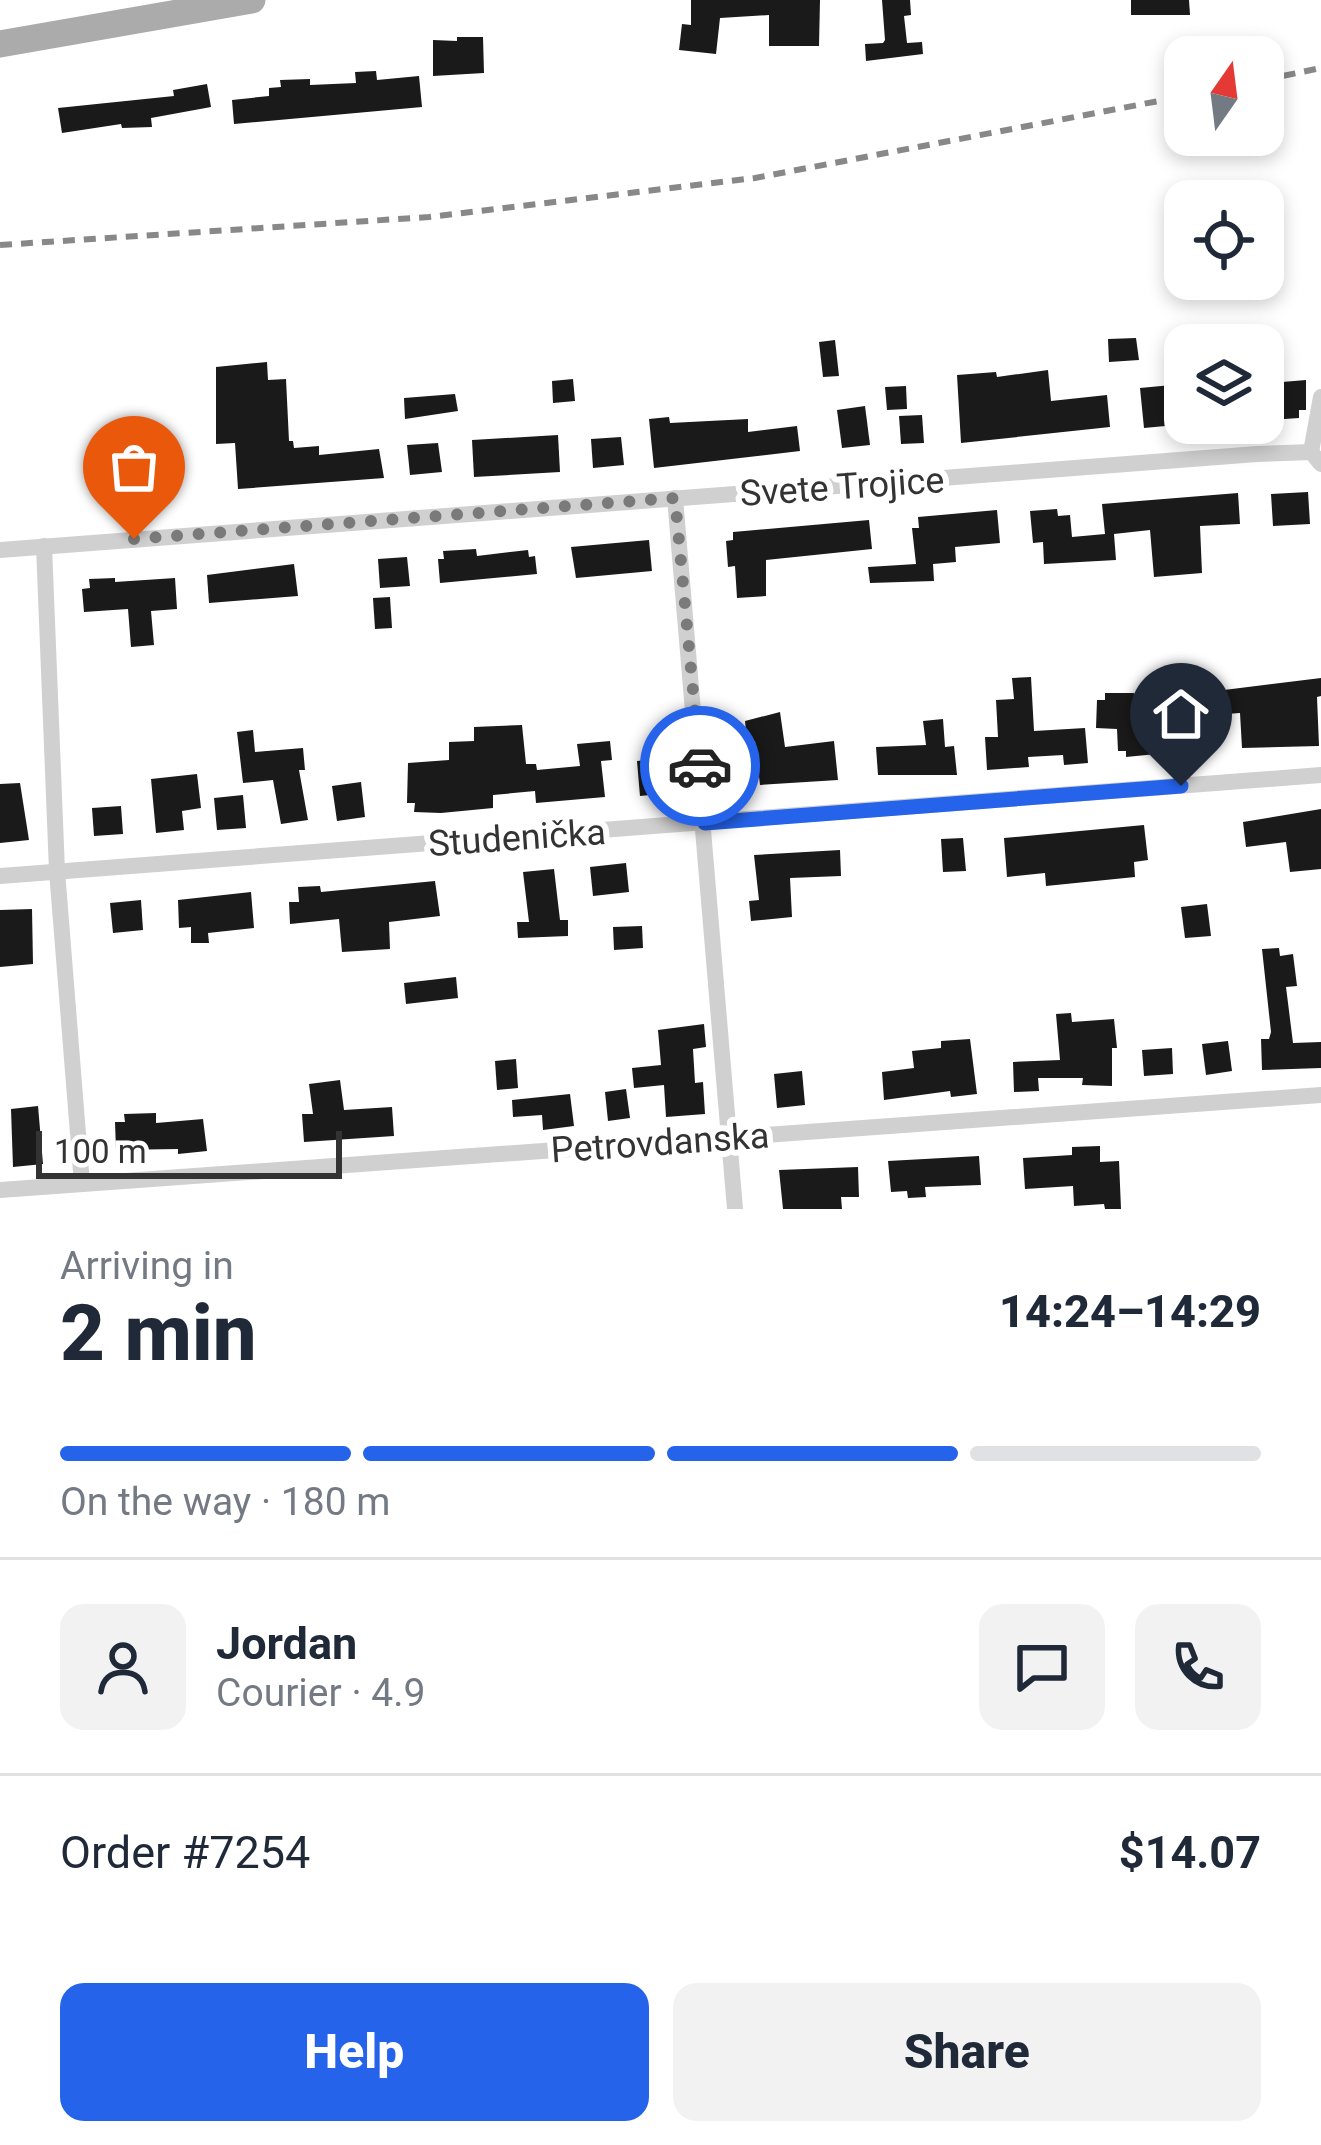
<!DOCTYPE html>
<html lang="en">
<head>
<meta charset="utf-8">
<style>
  :root { --surface:#fff; --page:#f2f2f3; --text:#1f2937; --muted:#747a83; --line:#e0e1e3; --accent:#2563eb }
  body { margin:0; font-family:Roboto,sans-serif; background:var(--page); color:var(--text); height:100vh; display:flex; flex-direction:column; font-size:45px; white-space:nowrap }
  * { box-sizing:border-box; margin:0 }
  p { font-size:39px; color:var(--muted) }
  .icon { flex:none; width:66px; height:66px; fill:none; stroke:currentColor; stroke-width:2; stroke-linecap:round; stroke-linejoin:round }
  .map { position:relative; height:1209px; overflow:hidden }
  .details { display:flex; flex-direction:column; background:var(--surface); flex:1 }
  .details>* { flex:none }
  .needle { width:78px; rotate:14deg }
  .fabs { position:absolute; left:1164px; top:36px; display:grid; gap:24px }
  .fabs a { display:grid; place-items:center; width:120px; height:120px; border-radius:24px; background:var(--surface); box-shadow:0 6px 18px #0003; font-size:60px }
  .scale { position:absolute; left:36px; bottom:30px; width:306px; box-sizing:border-box; padding-left:12px; border:6px solid #333; border-top:0; font-size:33px; line-height:42px; white-space:nowrap; color:#333; -webkit-text-stroke:9px #fff; paint-order:stroke }
  .pin { position:absolute; display:grid; place-items:center; width:102px; height:102px; color:#fff; margin:-123px -51px; border-radius:50% 50% 50% 0; rotate:-45deg; box-shadow:0 0 12px #0007 }
  .pin .icon { rotate:45deg }
  .courier { position:absolute; display:grid; place-items:center; width:120px; height:120px; margin:-60px; border:9px solid #2563eb; border-radius:50%; background:#fff; color:#222; box-shadow:0 3px 15px #0007 }
  .headline em { font-style:normal; font-weight:800 }
  .headline div { display:flex; flex-direction:column-reverse }
  .headline { display:flex; align-items:center; justify-content:space-between; height:204px; padding:0 60px }
  h1 { font-size:78px; font-weight:800; line-height:90px }
  .bar { display:grid; grid-template-columns:repeat(4,1fr); gap:18px 12px; align-content:center; height:144px; padding:0 60px }
  .bar i { height:15px; border-radius:9px; background:var(--line) }
  .bar .selected { background:var(--accent) }
  .bar p { grid-column:span 4 }
  .line { display:flex; align-items:center; gap:30px; padding:0 60px; border-top:3px solid var(--line) }
  .line div { flex:1 }
  .round { display:grid; place-items:center; flex:none; width:126px; height:126px; border-radius:24px; background:var(--page) }
  .button { display:flex; gap:24px; margin-top:auto; padding:24px 60px }
  .button a { flex:1; height:138px; border-radius:24px; background:var(--accent); color:#fff; font-size:48px; font-weight:800; line-height:138px; text-align:center }
  .button a+a { background:var(--page); color:var(--text) }
  .map>svg:first-child { display:block }
</style>
</head>
<body>
<div class="map">
<svg width="1321" height="1209" viewBox="0 0 1321 1209">
  <rect width="100%" height="100%" fill="#fff"/>
  <g fill="#1a1a1a">
    <path d="M691 0H820L819 46H769V15L720 18 716 54 679 50 682 24 691 25Z"/>
    <path d="M882 0H910L911 15 904 16 907 43 922 42 923 54 866 61 865 44 883 43 885 40Z"/>
    <path d="M1131 0H1189L1190 15H1131Z"/>
    <path d="M457 37H483L484 73 433 76V40L457 41Z"/>
    <path d="M376 71 377 80 419 76 422 107 234 124 232 100 269 96V88L281 87 280 80 310 79V85L356 83 355 72Z"/>
    <path d="M207 84 211 107 151 118 152 127 122 128 121 124 62 133 58 108 174 96 173 90Z"/>
    <path d="M1136 338 1139 360 1109 362 1108 339Z"/>
    <path d="M835 340 839 376 823 377 819 342Z"/>
    <path d="M1279 350 1282 382 1306 380V410H1299V418L1270 420 1263 355Z"/>
    <path d="M267 362 268 380 286 379 289 441H293L294 448 319 446V455L379 449 384 478 238 489 235 443 216 444V367Z"/>
    <path d="M1048 370 1051 401 1107 395 1110 427 961 443 957 375 996 372 997 377Z"/>
    <path d="M573 379 575 401 553 403 552 381Z"/>
    <path d="M1172 385 1176 425 1144 428 1140 388Z"/>
    <path d="M906 386 907 409 887 410 885 387Z"/>
    <path d="M455 394 458 411 405 419 404 398Z"/>
    <path d="M865 406 870 445 842 448 837 410Z"/>
    <path d="M922 415 924 443 901 444 899 416Z"/>
    <path d="M669 417 670 423 748 419V432L797 426 800 451 654 468 649 419Z"/>
    <path d="M558 435 560 472 474 477 472 440Z"/>
    <path d="M621 437 624 465 593 468 591 439Z"/>
    <path d="M438 443 442 472 410 475 407 445Z"/>
    <path d="M1308 492 1310 524 1273 526 1271 494Z"/>
    <path d="M1238 493 1240 524 1200 526 1202 573 1154 577 1150 530 1114 534 1116 560 1044 564 1043 542 1033 543 1030 511 1057 509 1058 516 1070 515 1072 537 1105 534 1102 504Z"/>
    <path d="M997 510 1000 543 955 547 956 562 933 564 934 581 870 583 868 567 916 564 912 528H919L918 517Z"/>
    <path d="M869 520 872 549 766 560V596L737 598 735 566 728 567 726 541 733 540V532Z"/>
    <path d="M649 540 652 571 576 578 571 547Z"/>
    <path d="M476 549 477 556 528 550 529 557 535 556 537 574 440 583 438 559H444L443 551Z"/>
    <path d="M407 557 410 586 380 588 378 559Z"/>
    <path d="M294 564 298 596 209 603 207 575Z"/>
    <path d="M115 578V582L175 578 177 609 151 611 154 645 131 647 128 609 84 612 82 589 90 588 89 579Z"/>
    <path d="M390 597 392 628 375 629 373 598Z"/>
    <path d="M1031 677 1034 731 1085 728 1088 763 1064 765 1063 755 1028 757 1029 767 987 770 985 737H998L996 700 1014 699 1012 678Z"/>
    <path d="M1321 678V696L1317 697 1319 746 1242 748 1240 713 1226 714 1224 690Z"/>
    <path d="M1105 693H1134L1133 727H1153V730L1193 724 1197 750 1126 757V751H1118L1117 729 1096 728 1097 700H1105Z"/>
    <path d="M780 712 785 747 834 741 838 780 760 785 755 741 747 742 745 721Z"/>
    <path d="M943 719 945 747 954 746 957 775H878L876 747 926 745 923 721Z"/>
    <path d="M522 725 526 764H536L537 770 580 766 577 744 610 741 612 760 601 761 605 797 536 803 535 791 493 795V808L441 813 414 812 415 803H407L408 763 449 760V742L474 741V727Z"/>
    <path d="M253 730 255 752 303 748 305 770H299L308 820 281 824 273 780 243 783 237 732Z"/>
    <path d="M674 757 678 792 640 796 637 761Z"/>
    <path d="M197 774 201 808 182 811 184 830 156 833 151 779Z"/>
    <path d="M361 782 365 817 337 821 332 786Z"/>
    <path d="M20 783 29 840 0 843V784Z"/>
    <path d="M243 795 246 828 217 830 214 798Z"/>
    <path d="M121 806 123 834 94 836 92 808Z"/>
    <path d="M1321 809V869L1290 872 1286 842 1246 847 1243 822Z"/>
    <path d="M1144 825 1148 860 1134 862 1135 877 1046 886 1045 873 1007 877 1004 838Z"/>
    <path d="M963 838 966 871 943 872 941 839Z"/>
    <path d="M840 850 841 876 790 878 792 917 751 921 749 901 759 900 754 855Z"/>
    <path d="M626 863 629 892 593 896 590 867Z"/>
    <path d="M554 869 560 920H568V936L518 938 517 922H529L523 872Z"/>
    <path d="M435 881 440 916 389 922 390 949 342 952 339 919 290 924 289 902H299L298 887 320 886 321 892Z"/>
    <path d="M251 892 254 928 208 933 209 943H191V927L179 928 178 900Z"/>
    <path d="M141 900 143 930 113 933 110 903Z"/>
    <path d="M1207 904 1211 936 1185 938 1181 907Z"/>
    <path d="M32 909 33 964 0 967V910Z"/>
    <path d="M642 926 643 948 614 950 613 927Z"/>
    <path d="M1279 948 1280 956 1293 954 1297 986 1286 987 1293 1043 1321 1042V1068L1262 1070 1261 1039H1269L1271 1032 1262 949Z"/>
    <path d="M456 977 458 998 406 1004 404 983Z"/>
    <path d="M1071 1013 1072 1022 1114 1019 1117 1048H1112V1086L1082 1085 1083 1078H1038L1039 1091 1014 1092 1013 1062 1060 1060 1056 1014Z"/>
    <path d="M704 1024 706 1047 693 1049 695 1083 703 1082 705 1114 666 1117 664 1085 634 1088 632 1068 661 1065 658 1030Z"/>
    <path d="M970 1039 977 1094 951 1097 950 1091 884 1100 882 1072 914 1068 912 1051 941 1048V1041Z"/>
    <path d="M1228 1041 1232 1071 1206 1075 1202 1044Z"/>
    <path d="M1172 1048 1173 1074 1144 1076 1142 1050Z"/>
    <path d="M516 1059 518 1088 497 1090 495 1061Z"/>
    <path d="M802 1071 805 1105 777 1108 774 1074Z"/>
    <path d="M340 1080 344 1110 392 1107 394 1136 304 1142 302 1114H313L309 1084Z"/>
    <path d="M626 1089 630 1118 608 1121 605 1092Z"/>
    <path d="M570 1094 574 1126 543 1130 542 1115 513 1117 512 1100Z"/>
    <path d="M38 1106 43 1164 13 1167 11 1109Z"/>
    <path d="M156 1113V1123L203 1119 207 1151 178 1154V1149L116 1150 115 1122H125L124 1114Z"/>
    <path d="M1100 1146V1162L1119 1161 1121 1209H1105L1104 1204 1074 1206 1073 1186 1025 1189 1023 1158 1072 1155V1147Z"/>
    <path d="M979 1156 981 1185 925 1187 926 1197 908 1198 907 1191 891 1192 888 1161Z"/>
    <path d="M858 1167 859 1197H841L842 1209H783L779 1170Z"/>
  </g>
  <g fill="none" stroke-linecap="round" stroke-linejoin="round">
    <g stroke="#d0d0d0" stroke-width="16">
      <path d="M1311 452 1321 397"/>
      <path d="M675 498 735 1209"/>
      <path d="M44 546 57 871 82 1184"/>
      <path d="M0 550 1257 454 1311 452 1321 464"/>
      <path d="M0 876 1321 775"/>
      <path d="M0 1190 1321 1095"/>
    </g>
    <path stroke="#ababab" stroke-width="27" d="M0 44 252 0"/>
    <g stroke="#888" stroke-width="6" stroke-dasharray="12 9" stroke-linecap="butt">
      <path d="M1263 80 1321 68"/>
      <path d="M0 245 429 217 755 178 1185 96"/>
    </g>
  </g>
  <g fill="none" stroke-linecap="round" stroke-linejoin="round">
    <path stroke="#7a7a7a" stroke-width="12" stroke-dasharray="0 21.6" d="M134 539 675 498 700 766"/>
    <path stroke="#2563eb" stroke-width="15" d="M700 766 705 823 1181 786"/>
  </g>
  <g text-anchor="middle" stroke-width="12" stroke-linejoin="round" paint-order="stroke">
    <g font-size="36" fill="#333" stroke="#fff">
      <text transform="translate(842 486) rotate(-4)" y="13">Svete Trojice</text>
      <text transform="translate(517 837) rotate(-4)" y="13">Studenička</text>
      <text transform="translate(660 1142) rotate(-4)" y="13">Petrovdanska</text>
    </g>
  </g>
</svg>
<div class="fabs">
<a><svg class="needle" viewBox="-14 -14 28 28"><path d="M0-13l5 13h-10z" fill="#e53935"/><path d="M0 13l5-13h-10z" fill="#747a83"/></svg></a>
<a><svg class="icon" aria-label="locate" viewBox="0 0 24 24"><circle cx="12" cy="12" r="6"/><path d="M12 2v4M12 18v4M2 12h4M18 12h4"/></svg></a>
<a><svg class="icon" aria-label="layers" viewBox="0 0 24 24"><path d="M12 4l9 5-9 5-9-5zM3 14l9 5 9-5"/></svg></a>
</div>
<div class="scale">100 m</div>
<div class="pin" style="left:134px;top:539px;background:#ea580c"><svg class="icon" aria-label="bag" viewBox="0 0 24 24"><path d="M5 8h14l-1 12H6zM9 8a3 3 0 0 1 6 0"/></svg></div>
<div class="pin" style="left:1181px;top:786px;background:#1f2937"><svg class="icon" aria-label="home" viewBox="0 0 24 24"><path d="M3 11l9-7 9 7M6 9v11h12V9"/></svg></div>
<div class="courier" style="left:700px;top:766px"><svg class="icon" aria-label="car" viewBox="0 0 24 24"><path d="M5 17H2v-5l4-1 3-4h7l3 4 3 1v5h-3M9 17h6M6 11h13"/><circle cx="7" cy="17" r="2"/><circle cx="17" cy="17" r="2"/></svg></div>
</div>
<section class="details">
<div class="headline"><div><h1>2 min</h1><p>Arriving in</p></div><em>14:24–14:29</em></div>
<div class="bar"><i class="selected"></i><i class="selected"></i><i class="selected"></i><i></i><p>On the way · 180 m</p></div>
<div class="line" style="height:216px"><a class="round"><svg class="icon" aria-label="person" viewBox="0 0 24 24"><circle cx="12" cy="8" r="4"/><path d="M4 21q1-7 8-7t8 7"/></svg></a><div><b>Jordan</b><p>Courier · 4.9</p></div><a class="round"><svg class="icon" aria-label="chat" viewBox="0 0 24 24"><path d="M4 5h16v11H9l-5 4z"/></svg></a><a class="round"><svg class="icon" aria-label="phone" viewBox="0 0 24 24"><path d="M5 4h4l2 5-3 2q2 4 5 5l2-3 5 2v4C11 20 4 13 5 4z"/></svg></a></div>
<div class="line" style="height:156px"><div>Order #7254</div><b>$14.07</b></div>
<div class="button"><a>Help</a><a>Share</a></div>
</section>
</body>
</html>
